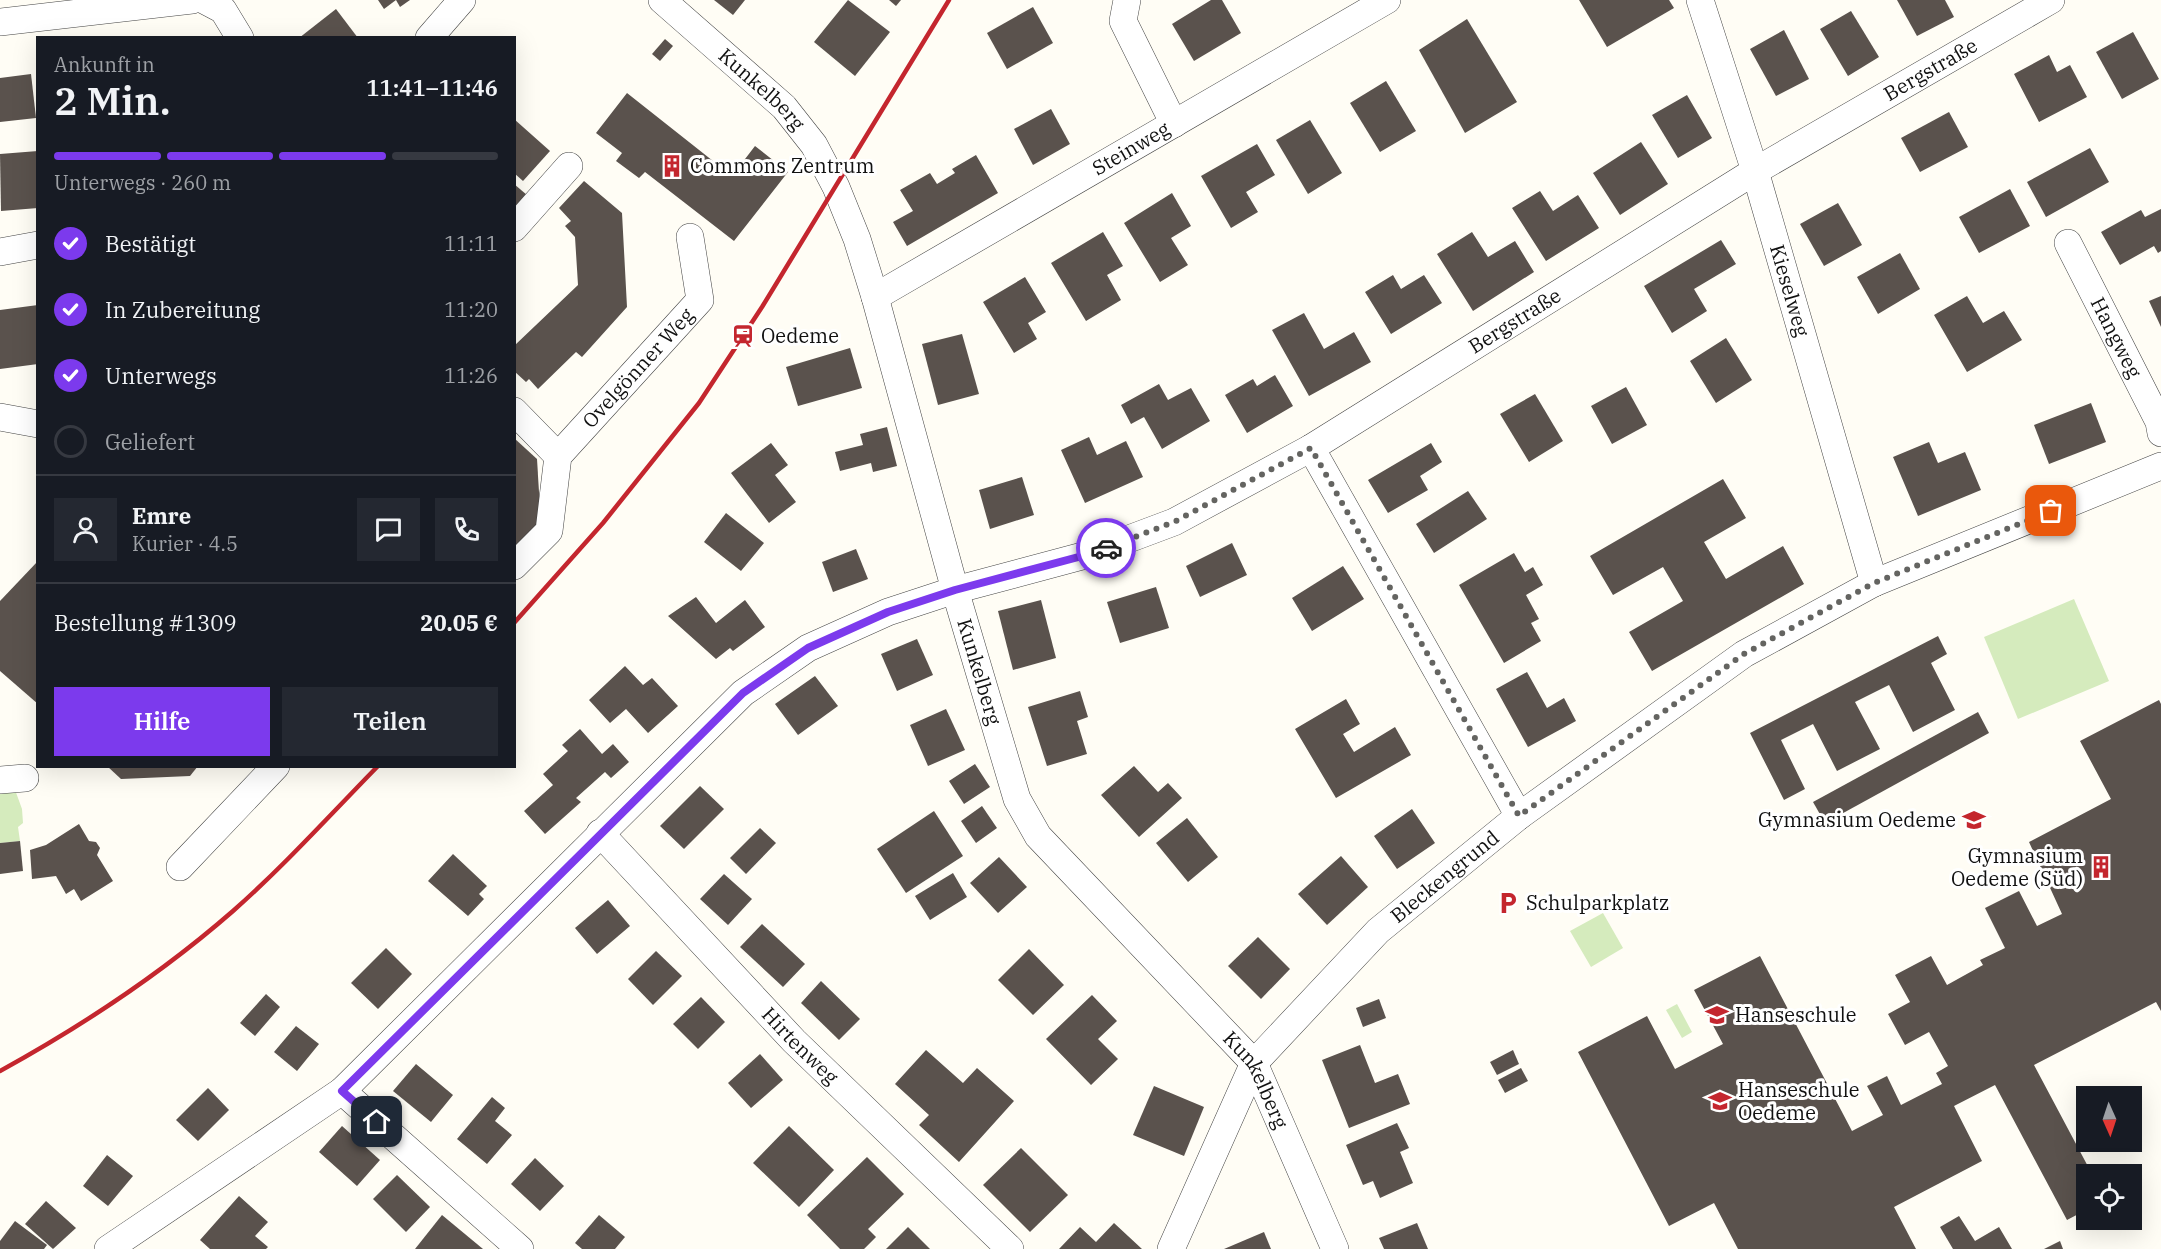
<!DOCTYPE html>
<html lang="de">
<head>
<meta charset="utf-8">
<style>
  :root { --surface:#171b24; --page:#242831; --text:#f1f3f6; --muted:#9ea1a6; --line:#363941; --accent:#7c3aed }
  body { margin:0; font-family:"IBM Plex Serif",serif; background:var(--page); color:var(--text); height:100vh; display:flex; flex-direction:column; font-size:22px; white-space:nowrap }
  * { box-sizing:border-box; margin:0 }
  p { font-size:20px; color:var(--muted) }
  .icon { flex:none; width:33px; height:33px; fill:none; stroke:currentColor; stroke-width:2; stroke-linecap:round; stroke-linejoin:round }
  .map { position:relative; flex:1; overflow:hidden }
  .drawer { position:absolute; left:36px; top:36px; width:480px; height:732px; display:flex; flex-direction:column; background:var(--surface); border-radius:0px; box-shadow:0 6px 24px #0002 }
  .drawer>* { flex:none }
  .needle { width:39px; rotate:177deg }
  .controls { position:absolute; left:2076px; top:1086px; display:grid; gap:12px }
  .controls a { display:grid; place-items:center; width:66px; height:66px; border-radius:0px; background:var(--surface); box-shadow:0 6px 24px #0002; font-size:30px }
  .pin { position:absolute; display:grid; place-items:center; width:51px; height:51px; color:#fff; margin:-26px; border-radius:12px; box-shadow:0 3px 9px #0006 }
  .courier { position:absolute; display:grid; place-items:center; width:60px; height:60px; margin:-30px; border:4px solid #7c3aed; border-radius:50%; background:#fff; color:#222; box-shadow:0 2px 8px #0007 }
  .overview em { font-style:normal; font-weight:600 }
  .overview div { display:flex; flex-direction:column-reverse }
  .overview { display:flex; align-items:center; justify-content:space-between; height:102px; padding:0 18px }
  h1 { font-size:39px; font-weight:600; line-height:45px }
  .bar { display:grid; grid-template-columns:repeat(4,1fr); gap:9px 6px; align-content:center; height:72px; padding:0 18px }
  .bar i { height:8px; border-radius:4px; background:var(--line) }
  .bar .active { background:var(--accent) }
  .bar p { grid-column:span 4 }
  .line { display:flex; align-items:center; gap:15px; padding:0 18px; border-top:2px solid var(--line) }
  .line div { flex:1 }
  .round { display:grid; place-items:center; flex:none; width:63px; height:63px; border-radius:0px; background:var(--page) }
  ol { padding:0 18px; list-style:none }
  li { display:flex; align-items:center; gap:18px; height:66px }
  li p { margin-inline-start:auto }
  li .icon { padding:6px; border-radius:50%; background:var(--accent); color:#fff; stroke-width:4 }
  li:last-child { color:var(--muted) }
  li i { width:33px; height:33px; border:3px solid var(--line); border-radius:50% }
  .primary-button { display:flex; gap:12px; margin-top:auto; padding:12px 18px }
  .primary-button a { flex:1; height:69px; border-radius:0px; background:var(--accent); color:#fff; font-size:24px; font-weight:600; line-height:69px; text-align:center }
  .primary-button a+a { background:var(--page); color:var(--text) }
  .map>svg:first-child { display:block }
</style>
</head>
<body>
<div class="map">
<svg width="2161" height="1249" viewBox="0 0 2161 1249">
  <rect width="100%" height="100%" fill="#fffdf5"/>
  <g fill="#d5ebbd">
    <path d="M2074 599 2109 681 2018 719 1984 637Z"/>
    <path d="M14 787 22 809 23 823 18 827 20 841 0 843V789Z"/>
    <path d="M1603 913 1623 948 1591 967 1570 931Z"/>
    <path d="M1677 1004 1692 1032 1682 1038 1666 1010Z"/>
  </g>
  <g fill="#5a524d">
    <path d="M378 0H396L384 9Z"/>
    <path d="M396 0H410L400 7Z"/>
    <path d="M714 0H745L733 15Z"/>
    <path d="M848 0 890 32 855 76 814 42Z"/>
    <path d="M889 0H901L896 6Z"/>
    <path d="M1211 0H1222L1241 33 1194 61 1172 24Z"/>
    <path d="M1579 0H1669L1674 8 1607 47Z"/>
    <path d="M1897 0H1945L1954 17 1917 36Z"/>
    <path d="M1033 7 1053 43 1007 69 987 33Z"/>
    <path d="M336 9 358 38H299Z"/>
    <path d="M1851 11 1879 57 1848 76 1820 29Z"/>
    <path d="M1467 19 1517 102 1465 133 1419 50Z"/>
    <path d="M1784 30 1809 79 1776 96 1750 49Z"/>
    <path d="M2133 32 2159 79 2122 99 2096 52Z"/>
    <path d="M665 39 673 46 660 61 652 54Z"/>
    <path d="M2049 55 2057 72 2070 65 2087 97 2039 122 2014 74Z"/>
    <path d="M31 74 36 118 0 122V78Z"/>
    <path d="M1386 81 1416 131 1380 152 1350 103Z"/>
    <path d="M627 93 732 176 755 146 788 172 734 241 645 172 639 178 616 161 622 153 596 133Z"/>
    <path d="M1687 95 1712 138 1678 158 1652 115Z"/>
    <path d="M1051 109 1070 144 1033 165 1014 129Z"/>
    <path d="M1949 112 1968 147 1920 172 1901 138Z"/>
    <path d="M514 119 550 151 523 181 514 173Z"/>
    <path d="M1310 120 1342 173 1308 194 1276 140Z"/>
    <path d="M1641 142 1668 184 1620 215 1593 173Z"/>
    <path d="M1257 144 1275 175 1246 192 1258 212 1231 228 1201 176Z"/>
    <path d="M2090 148 2109 182 2046 217 2027 182Z"/>
    <path d="M38 151V208L1 211 0 154Z"/>
    <path d="M976 155 998 193 907 246 893 222 913 211 900 190 930 173 937 184 955 173 952 169Z"/>
    <path d="M584 181 622 213 627 307 582 357 576 352 538 389 529 379 526 382 514 371V346L578 285 575 237 565 226 571 221 559 208Z"/>
    <path d="M514 184 527 195 514 209Z"/>
    <path d="M2010 189 2030 226 1979 253 1959 217Z"/>
    <path d="M1540 191 1553 211 1578 195 1599 228 1546 261 1512 208Z"/>
    <path d="M1172 193 1191 226 1171 238 1188 265 1160 282 1124 223Z"/>
    <path d="M1838 203 1862 245 1824 266 1800 224Z"/>
    <path d="M2161 209V251L2158 253 2154 246 2120 265 2101 232 2141 210 2145 217Z"/>
    <path d="M1103 232 1123 266 1107 275 1121 300 1086 321 1051 263Z"/>
    <path d="M1472 232 1488 257 1515 241 1534 272 1473 311 1437 254Z"/>
    <path d="M1721 240 1736 264 1694 289 1707 311 1672 333 1644 286Z"/>
    <path d="M1900 253 1920 289 1878 314 1857 277Z"/>
    <path d="M1393 275 1401 289 1424 275 1442 303 1391 334 1365 292Z"/>
    <path d="M1025 277 1046 312 1028 323 1037 339 1014 353 983 302Z"/>
    <path d="M1967 296 1983 323 2004 311 2022 340 1967 372 1934 315Z"/>
    <path d="M2161 296V327L2149 301Z"/>
    <path d="M38 305V364L0 369V310Z"/>
    <path d="M1304 313 1324 349 1354 332 1371 362 1309 396 1272 330Z"/>
    <path d="M962 334 979 394 938 405 922 344Z"/>
    <path d="M1726 338 1752 380 1716 403 1690 361Z"/>
    <path d="M850 348 862 388 798 406 786 367Z"/>
    <path d="M1275 375 1293 406 1247 433 1225 395 1253 379 1257 386Z"/>
    <path d="M1159 384 1168 400 1191 388 1210 421 1162 449 1144 417 1131 424 1121 405Z"/>
    <path d="M1626 387 1647 425 1612 444 1591 406Z"/>
    <path d="M1535 394 1563 441 1529 462 1500 414Z"/>
    <path d="M2091 403 2106 442 2049 464 2034 425Z"/>
    <path d="M887 427 897 466 873 472 871 463 840 471 835 452 863 445 860 434Z"/>
    <path d="M1089 437 1097 455 1126 441 1143 477 1085 503 1061 450Z"/>
    <path d="M514 438 537 459 541 525 514 553Z"/>
    <path d="M1929 442 1938 463 1965 452 1981 490 1918 516 1893 457Z"/>
    <path d="M771 443 788 465 775 475 796 502 769 523 731 473Z"/>
    <path d="M1431 443 1442 462 1420 476 1428 490 1388 513 1368 480Z"/>
    <path d="M1022 477 1034 515 990 529 979 490Z"/>
    <path d="M1723 479 1746 518 1704 542 1726 579 1783 546 1804 584 1652 671 1629 632 1683 601 1663 567 1613 595 1590 556Z"/>
    <path d="M1468 491 1487 519 1434 553 1416 524Z"/>
    <path d="M726 513 764 543 741 571 704 542Z"/>
    <path d="M1232 543 1247 575 1200 597 1186 566Z"/>
    <path d="M856 549 868 579 833 592 822 562Z"/>
    <path d="M1514 553 1525 572 1533 567 1543 585 1526 595 1539 619 1531 623 1541 641 1504 663 1459 585Z"/>
    <path d="M38 561V704L0 671V601Z"/>
    <path d="M1343 566 1364 599 1312 631 1292 598Z"/>
    <path d="M1156 587 1169 628 1120 643 1107 602Z"/>
    <path d="M696 597 716 623 745 600 765 627 733 651 730 648 716 659 668 616Z"/>
    <path d="M1041 600 1056 658 1013 670 998 611Z"/>
    <path d="M1938 636 1947 654 1931 663 1955 710 1913 732 1889 685 1855 702 1880 749 1837 771 1813 724 1781 740 1805 789 1784 800 1750 733Z"/>
    <path d="M917 639 933 675 897 691 881 654Z"/>
    <path d="M625 666 643 685 652 678 678 706 648 733 626 709 610 723 589 700Z"/>
    <path d="M1527 672 1547 708 1564 698 1576 721 1528 747 1496 689Z"/>
    <path d="M815 676 838 706 798 735 775 704Z"/>
    <path d="M1080 691 1088 717 1077 721 1087 754 1047 766 1028 707Z"/>
    <path d="M1346 699 1360 724 1343 734 1354 752 1395 727 1411 755 1336 798 1295 729Z"/>
    <path d="M2159 700 2161 704V1011L2156 1002 2034 1065 2092 1174H2086V1210L2067 1220 1995 1085 1954 1106 1982 1161 1894 1207 1916 1249H1738L1714 1203 1669 1226 1578 1052 1647 1016 1675 1069 1723 1044 1694 990 1760 956 1852 1131 1883 1115 1867 1086 1887 1076 1901 1105 1942 1084 1936 1073 1948 1066 1929 1032 1905 1045 1888 1014 1910 1002 1895 975 1931 956 1947 985 1983 965 1980 960 2005 948 1985 908 2019 891 2037 926 2062 914 2029 842 2111 799 2080 741Z"/>
    <path d="M946 709 965 750 928 766 910 725Z"/>
    <path d="M1978 712 1989 733 1825 823 1813 802Z"/>
    <path d="M580 729 602 754 613 744 629 762 611 778 605 772 576 798 581 802 545 834 524 811 553 785 543 774 568 751 562 745Z"/>
    <path d="M975 764 990 787 964 804 949 781Z"/>
    <path d="M107 766H198L190 776 121 779Z"/>
    <path d="M1134 766 1158 792 1168 783 1182 798 1139 837 1101 795Z"/>
    <path d="M700 786 724 809 684 849 660 826Z"/>
    <path d="M982 806 997 828 976 843 961 821Z"/>
    <path d="M1412 809 1435 843 1397 869 1374 836Z"/>
    <path d="M934 811 963 856 906 893 877 849Z"/>
    <path d="M1187 818 1218 857 1188 882 1156 843Z"/>
    <path d="M79 824 89 841 96 842 100 848 97 855 113 881 81 901 74 889 66 894 56 876 32 879 30 850 46 845Z"/>
    <path d="M760 828 776 843 746 874 730 858Z"/>
    <path d="M20 841 23 871 0 874V843Z"/>
    <path d="M453 854 487 886 479 894 484 899 468 916 428 881Z"/>
    <path d="M1341 856 1368 887 1327 925 1298 894Z"/>
    <path d="M999 857 1027 887 998 913 970 883Z"/>
    <path d="M953 873 967 897 930 920 915 896Z"/>
    <path d="M724 874 752 899 728 925 700 899Z"/>
    <path d="M608 900 630 926 597 954 575 928Z"/>
    <path d="M762 924 805 964 783 987 740 947Z"/>
    <path d="M1258 937 1290 969 1261 999 1228 966Z"/>
    <path d="M386 948 412 974 378 1009 351 983Z"/>
    <path d="M1029 949 1064 985 1033 1015 998 980Z"/>
    <path d="M656 951 682 976 653 1005 628 979Z"/>
    <path d="M821 981 860 1019 839 1040 801 1003Z"/>
    <path d="M266 994 280 1007 255 1036 240 1023Z"/>
    <path d="M1092 995 1117 1021 1098 1039 1118 1059 1091 1085 1046 1039Z"/>
    <path d="M701 997 725 1022 698 1049 673 1024Z"/>
    <path d="M1379 999 1386 1018 1363 1027 1356 1008Z"/>
    <path d="M296 1026 319 1044 297 1071 274 1052Z"/>
    <path d="M1360 1045 1375 1083 1398 1074 1410 1104 1349 1128 1322 1060Z"/>
    <path d="M926 1050 963 1083 977 1068 1014 1101 959 1162 919 1125 929 1115 895 1084Z"/>
    <path d="M1513 1050 1519 1064 1497 1075 1490 1062Z"/>
    <path d="M760 1054 783 1080 751 1108 728 1083Z"/>
    <path d="M416 1064 453 1095 431 1122 393 1091Z"/>
    <path d="M1521 1068 1528 1081 1505 1093 1498 1080Z"/>
    <path d="M1154 1086 1204 1107 1184 1156 1133 1135Z"/>
    <path d="M208 1088 229 1110 198 1141 176 1120Z"/>
    <path d="M492 1097 505 1108 495 1121 512 1135 487 1164 457 1139Z"/>
    <path d="M1397 1123 1409 1148 1400 1152 1413 1183 1380 1198 1373 1181 1363 1185 1346 1145Z"/>
    <path d="M342 1126 380 1160 357 1186 319 1152Z"/>
    <path d="M789 1126 834 1170 799 1207 753 1163Z"/>
    <path d="M1021 1148 1068 1195 1030 1232 983 1185Z"/>
    <path d="M107 1155 133 1176 108 1206 83 1186Z"/>
    <path d="M867 1157 904 1194 868 1229 876 1237 864 1249H840L807 1215Z"/>
    <path d="M535 1158 564 1186 540 1211 511 1184Z"/>
    <path d="M397 1175 430 1207 406 1232 373 1199Z"/>
    <path d="M239 1196 268 1222 255 1236 268 1247 266 1249H210L200 1240Z"/>
    <path d="M46 1201 76 1228 53 1249 25 1224Z"/>
    <path d="M442 1215 483 1249H415Z"/>
    <path d="M599 1215 625 1237 615 1249H582L575 1243Z"/>
    <path d="M1959 1216 1975 1241 1999 1227 2012 1249H1953L1940 1227Z"/>
    <path d="M15 1221 47 1245 44 1249H0V1241Z"/>
    <path d="M1114 1223 1142 1249H1059L1080 1227 1096 1242Z"/>
    <path d="M1417 1223 1428 1249H1384L1379 1238Z"/>
    <path d="M908 1227 930 1249H886Z"/>
    <path d="M1264 1232 1271 1249H1224Z"/>
    <path d="M2060 1241 2063 1249H2044Z"/>
  </g>
  <g fill="none" stroke-linecap="round" stroke-linejoin="round">
    <g stroke="#444" stroke-width="28">
      <g id="street">
        <path d="M204 0 223 10 240 38"/>
        <path id="s1" d="M662 0 784 107 814 145 836 187 857 239 875 297 955 590 1017 799 1038 836 1254 1063 1335 1249"/>
        <path d="M1127 0 1123 21 1174 124"/>
        <path id="s2" d="M1700 0 1755 171 1874 583"/>
        <path d="M0 22 192 0"/>
        <path d="M429 38 462 0"/>
        <path d="M514 228 569 166"/>
        <path id="s3" d="M2068 243 2159 422 2161 433"/>
        <path d="M0 252 38 245"/>
        <path id="s4" d="M875 297 1387 0"/>
        <path d="M514 411 558 456"/>
        <path d="M0 417 38 424"/>
        <path d="M1311 448 1519 816"/>
        <path id="s5" d="M514 566 549 531 558 456 700 300 690 237"/>
        <path d="M0 780 25 778"/>
        <path id="s6" d="M600 833 794 1041 1010 1249"/>
        <path d="M180 867 276 766"/>
        <path d="M342 1091 520 1249"/>
        <path id="s7" d="M108 1249 342 1091 743 693 808 648 888 612 955 590 1086 555 1174 522 1311 448 1755 171 2051 0"/>
        <path id="s8" d="M1171 1249 1254 1063 1378 931 1519 816 1744 654 1874 583 2161 466"/>
      </g>
    </g>
    <use href="#street" stroke="#fff" stroke-width="27"/>
    <g stroke="#c4262e" stroke-width="4.5">
      <path d="M514 623 603 523 699 403 762 307 949 0"/>
      <path d="M0 1071C82 1026 162 973 233 911 284 866 330 815 378 766"/>
    </g>
  </g>
  <g fill="none" stroke-linecap="round" stroke-linejoin="round">
    <path stroke="#646461" stroke-width="6" stroke-dasharray="0 10.8" d="M1106 548 1174 522 1311 448 1519 816 1744 654 1874 583 2051 511"/>
    <path stroke="#7c3aed" stroke-width="8" d="M377 1122 342 1091 743 693 808 648 888 612 955 590 1086 555 1106 548"/>
  </g>
  <defs>
    <g id="building-bare" transform="scale(1.8)"><path d="M-4-6H4V6H1V3H-1V6H-4ZM-2.5-4.3h1.7v1.8h-1.7ZM.8-4.3h1.7v1.8H.8ZM-2.5-1h1.7V.8h-1.7ZM.8-1h1.7V.8H.8Z" fill="#c4262e" stroke="#fff" stroke-width="2.5" paint-order="stroke"/></g>
    <g id="station-bare" transform="scale(1.8)"><path d="M-3-6H3Q5-6 5-4V2Q5 4 3 4L4.5 6H3L1.5 4h-3L-3 6H-4.5L-3 4Q-5 4-5 2V-4Q-5-6-3-6ZM-3.5-4v3h7v-3ZM-3.5 1v1.5H-2V1ZM2 1v1.5H3.5V1Z" fill="#c4262e" stroke="#fff" stroke-width="2.5" paint-order="stroke"/></g>
    <g id="school-bare" transform="scale(1.8)"><path d="M0-5L7-2L0 1L-7-2ZM-4 1L0 2.5L4 1V4Q0 6-4 4Z" fill="#c4262e" stroke="#fff" stroke-width="2.5" paint-order="stroke"/></g>
    <g id="parking-bare" transform="scale(1.8)"><path d="M-3.5-5.5H1a3.5 3.5 0 0 1 0 7H-1V5.5H-3.5ZM-1-3.4V-.6H.8a1.4 1.4 0 0 0 0-2.8Z" fill="#c4262e" stroke="#fff" stroke-width="2.5" paint-order="stroke"/></g>
  </defs>
  <g fill-rule="evenodd">
    <use href="#building-bare" x="672" y="166"/>
    <use href="#station-bare" x="743" y="336"/>
    <use href="#school-bare" x="1974" y="820"/>
    <use href="#building-bare" x="2101" y="867"/>
    <use href="#parking-bare" x="1508" y="903"/>
    <use href="#school-bare" x="1717" y="1015"/>
    <use href="#school-bare" x="1720" y="1101"/>
  </g>
  <g text-anchor="middle" stroke-width="6" stroke-linejoin="round" paint-order="stroke">
    <g font-size="20" fill="#111" stroke="#fff">
      <text dy="7" stroke="none"><textPath href="#s7" startOffset="2196">Bergstraße</textPath></text>
      <text dy="7" stroke="none"><textPath href="#s1" startOffset="134">Kunkelberg</textPath></text>
      <text dy="7" stroke="none"><textPath href="#s4" startOffset="296">Steinweg</textPath></text>
      <text dy="7" stroke="none"><textPath href="#s2" startOffset="304">Kieselweg</textPath></text>
      <text dy="7" stroke="none"><textPath href="#s7" startOffset="1710">Bergstraße</textPath></text>
      <text dy="7" stroke="none"><textPath href="#s3" startOffset="106">Hangweg</textPath></text>
      <text dy="7" stroke="none"><textPath href="#s5" startOffset="244">Ovelgönner Weg</textPath></text>
      <text dy="7" stroke="none"><textPath href="#s1" startOffset="764">Kunkelberg</textPath></text>
      <text dy="7" stroke="none"><textPath href="#s8" startOffset="471">Bleckengrund</textPath></text>
      <text dy="7" stroke="none"><textPath href="#s6" startOffset="292">Hirtenweg</textPath></text>
      <text dy="7" stroke="none"><textPath href="#s1" startOffset="1268">Kunkelberg</textPath></text>
    </g>
    <g font-size="20" fill="#111" stroke="#fff" text-anchor="start">
      <text x="690" y="173">Commons Zentrum</text>
      <text x="761" y="343">Oedeme</text>
      <text x="1956" y="827" text-anchor="end">Gymnasium Oedeme</text>
      <text x="2083" y="863" text-anchor="end">Gymnasium<tspan x="2083" dy="23">Oedeme (Süd)</tspan></text>
      <text x="1526" y="910">Schulparkplatz</text>
      <text x="1735" y="1022">Hanseschule</text>
      <text x="1738" y="1097">Hanseschule<tspan x="1738" dy="23">Oedeme</tspan></text>
    </g>
  </g>
</svg>
<div class="controls">
<a><svg class="needle" viewBox="-14 -14 28 28"><path d="M0-13l5 13h-10z" fill="#e53935"/><path d="M0 13l5-13h-10z" fill="#9ea1a6"/></svg></a>
<a><svg class="icon" aria-label="locate" viewBox="0 0 24 24"><circle cx="12" cy="12" r="6"/><path d="M12 2v4M12 18v4M2 12h4M18 12h4"/></svg></a>
</div>
<div class="pin" style="left:2051px;top:511px;background:#ea580c"><svg class="icon" aria-label="bag" viewBox="0 0 24 24"><path d="M5 8h14l-1 12H6zM9 8a3 3 0 0 1 6 0"/></svg></div>
<div class="pin" style="left:377px;top:1122px;background:#1f2937"><svg class="icon" aria-label="home" viewBox="0 0 24 24"><path d="M3 11l9-7 9 7M6 9v11h12V9"/></svg></div>
<div class="courier" style="left:1106px;top:548px"><svg class="icon" aria-label="car" viewBox="0 0 24 24"><path d="M5 17H2v-5l4-1 3-4h7l3 4 3 1v5h-3M9 17h6M6 11h13"/><circle cx="7" cy="17" r="2"/><circle cx="17" cy="17" r="2"/></svg></div>
<section class="drawer">
<div class="overview"><div><h1>2 Min.</h1><p>Ankunft in</p></div><em>11:41–11:46</em></div>
<div class="bar"><i class="active"></i><i class="active"></i><i class="active"></i><i></i><p>Unterwegs · 260 m</p></div>
<ol>
<li><svg class="icon" aria-label="check" viewBox="0 0 24 24"><path d="M5 12l5 5 9-10"/></svg>Bestätigt<p>11:11</p></li>
<li><svg class="icon" aria-label="check" viewBox="0 0 24 24"><path d="M5 12l5 5 9-10"/></svg>In Zubereitung<p>11:20</p></li>
<li><svg class="icon" aria-label="check" viewBox="0 0 24 24"><path d="M5 12l5 5 9-10"/></svg>Unterwegs<p>11:26</p></li>
<li><i></i>Geliefert</li>
</ol>
<div class="line" style="height:108px"><a class="round"><svg class="icon" aria-label="person" viewBox="0 0 24 24"><circle cx="12" cy="8" r="4"/><path d="M4 21q1-7 8-7t8 7"/></svg></a><div><b>Emre</b><p>Kurier · 4.5</p></div><a class="round"><svg class="icon" aria-label="chat" viewBox="0 0 24 24"><path d="M4 5h16v11H9l-5 4z"/></svg></a><a class="round"><svg class="icon" aria-label="phone" viewBox="0 0 24 24"><path d="M5 4h4l2 5-3 2q2 4 5 5l2-3 5 2v4C11 20 4 13 5 4z"/></svg></a></div>
<div class="line" style="height:78px"><div>Bestellung #1309</div><b>20.05 €</b></div>
<div class="primary-button"><a>Hilfe</a><a>Teilen</a></div>
</section>
</div>
</body>
</html>
